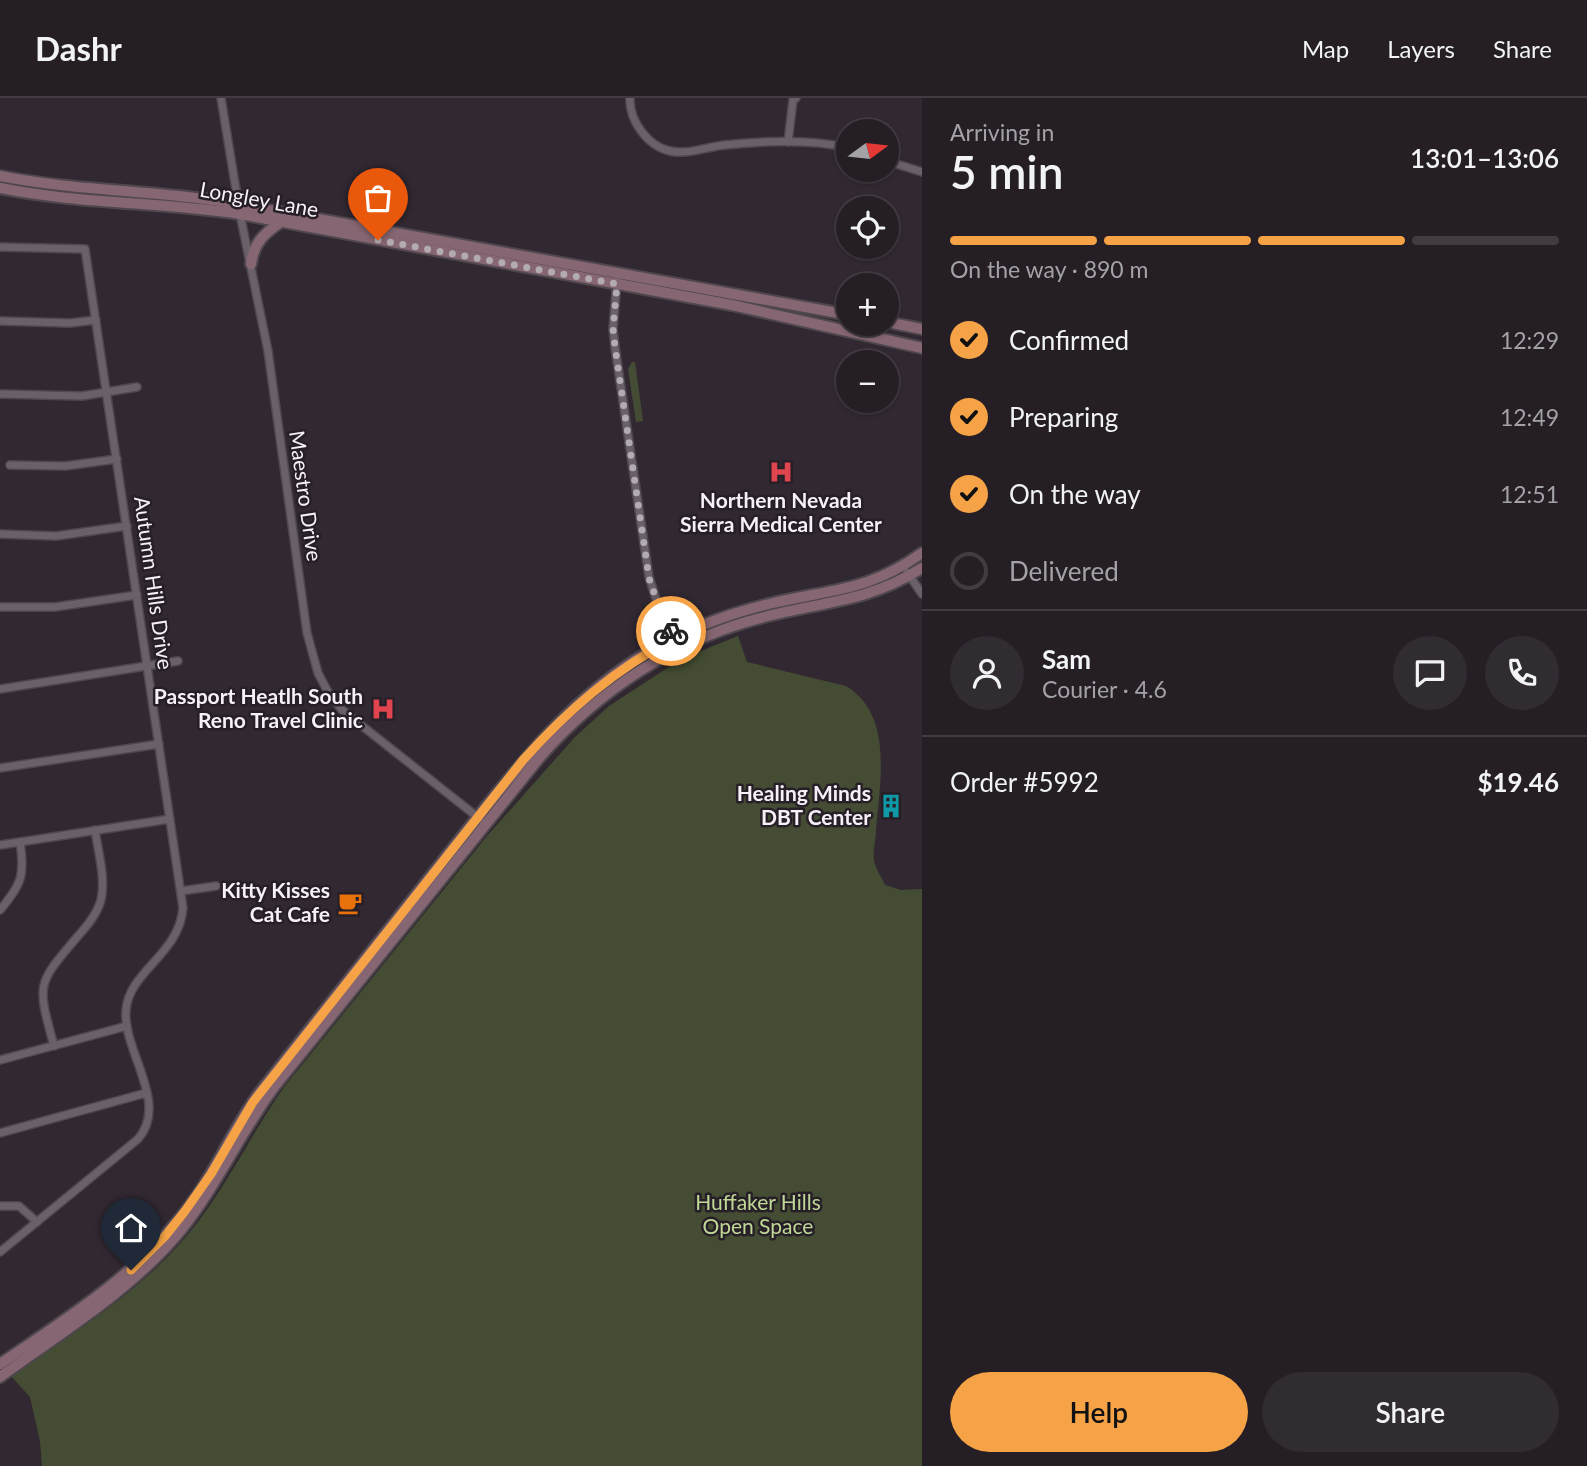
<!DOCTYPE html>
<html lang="en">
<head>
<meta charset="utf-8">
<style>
  :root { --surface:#251e25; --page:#312b32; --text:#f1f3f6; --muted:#a3a2a7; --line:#423c42; --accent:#f5a346 }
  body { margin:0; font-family:Lato,sans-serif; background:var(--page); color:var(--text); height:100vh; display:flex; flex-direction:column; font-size:26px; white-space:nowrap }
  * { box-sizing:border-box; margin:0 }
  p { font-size:23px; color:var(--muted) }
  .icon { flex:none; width:38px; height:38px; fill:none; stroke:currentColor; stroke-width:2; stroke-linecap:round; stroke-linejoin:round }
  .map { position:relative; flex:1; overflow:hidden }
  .details { display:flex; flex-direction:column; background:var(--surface); width:665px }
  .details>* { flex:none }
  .needle { width:46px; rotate:75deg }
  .buttons { position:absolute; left:836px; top:21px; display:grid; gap:14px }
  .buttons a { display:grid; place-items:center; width:63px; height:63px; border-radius:50%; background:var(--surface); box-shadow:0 2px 5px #0004,0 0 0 2px var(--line); font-size:35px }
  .pin { position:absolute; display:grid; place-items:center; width:60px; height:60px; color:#fff; margin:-72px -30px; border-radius:50% 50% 50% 0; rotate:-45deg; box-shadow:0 0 7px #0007 }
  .pin .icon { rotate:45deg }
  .courier { position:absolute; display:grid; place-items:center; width:70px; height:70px; margin:-35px; border:5px solid #f5a346; border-radius:50%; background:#fff; color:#222; box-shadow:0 2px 9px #0007 }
  .overview em { font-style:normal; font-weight:600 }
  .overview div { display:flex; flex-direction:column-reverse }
  .overview { display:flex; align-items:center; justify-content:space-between; height:119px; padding:0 28px }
  h1 { font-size:46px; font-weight:600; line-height:52px }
  .bar { display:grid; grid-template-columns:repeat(4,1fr); gap:10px 7px; align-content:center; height:84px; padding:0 28px }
  .bar i { height:9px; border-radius:5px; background:var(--line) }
  .bar .active { background:var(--accent) }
  .bar p { grid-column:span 4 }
  .line { display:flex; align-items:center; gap:18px; padding:0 28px; border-top:2px solid var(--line) }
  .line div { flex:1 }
  .round { display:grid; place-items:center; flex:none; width:74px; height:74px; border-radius:37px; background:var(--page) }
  ol { padding:0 28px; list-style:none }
  li { display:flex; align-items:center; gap:21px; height:77px }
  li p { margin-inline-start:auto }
  li .icon { padding:7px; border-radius:50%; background:var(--accent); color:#111; stroke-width:4 }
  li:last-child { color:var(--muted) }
  li i { width:38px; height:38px; border:4px solid var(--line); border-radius:50% }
  .action { display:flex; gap:14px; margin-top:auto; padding:14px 28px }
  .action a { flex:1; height:80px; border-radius:42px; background:var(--accent); color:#111; font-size:28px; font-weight:600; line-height:80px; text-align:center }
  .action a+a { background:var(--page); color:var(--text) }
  header { display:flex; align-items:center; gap:42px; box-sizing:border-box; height:98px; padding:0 35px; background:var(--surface); border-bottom:2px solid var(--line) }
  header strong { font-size:33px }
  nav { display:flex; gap:38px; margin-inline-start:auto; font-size:24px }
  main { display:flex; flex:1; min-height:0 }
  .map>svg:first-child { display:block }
</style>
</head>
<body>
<header>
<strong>Dashr</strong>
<nav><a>Map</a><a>Layers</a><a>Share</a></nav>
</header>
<main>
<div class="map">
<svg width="922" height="1368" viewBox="0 0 922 1368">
  <rect width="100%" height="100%" fill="#312831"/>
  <g fill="#444d33">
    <path d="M632 264H635L643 323 636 324 628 271Z"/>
    <path d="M738 538 747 564 846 588C895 618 879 686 876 735 875 743 873 754 874 762 875 770 882 780 885 787L901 792 922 791V1368H42L40 1343 30 1299 10 1277C79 1232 150 1188 200 1121 231 1079 254 1032 284 989L487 738 575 639 609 608 681 561Z"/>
  </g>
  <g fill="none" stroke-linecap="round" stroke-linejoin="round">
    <g stroke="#4e474e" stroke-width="10">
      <g id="street">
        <path d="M221 0 240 116 268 253 307 535 318 575 328 594 342 612 480 721"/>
        <path d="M630 0C629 22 647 48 670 53 687 57 707 49 724 47 762 43 812 41 849 50"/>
        <path d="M788 44 793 2 796 0"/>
        <path d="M887 63 922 74"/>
        <path d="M0 149 85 151 183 810C179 857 129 873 126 912 122 952 170 1005 138 1041L0 1154"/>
        <path d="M617 183 613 231 615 249 649 479 661 516 675 540"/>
        <path d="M0 223 70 225 96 222"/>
        <path d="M0 296 82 298 137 289"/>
        <path d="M10 367 65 368 117 361"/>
        <path d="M0 436 56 438 127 428"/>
        <path d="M907 474 922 496"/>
        <path d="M0 509H55L137 497"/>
        <path d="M0 591 178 563"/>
        <path d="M0 670 159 646"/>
        <path d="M0 747 170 721"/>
        <path d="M181 793 216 788"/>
        <path d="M0 812C22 786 25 777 20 744"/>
        <path d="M54 948C37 885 36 887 78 838 88 827 97 816 101 802 106 780 98 754 95 732"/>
        <path d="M0 962 127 928"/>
        <path d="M0 1035 146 995"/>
        <path d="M0 1108H19L37 1124"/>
      </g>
    </g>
    <g stroke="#4e474e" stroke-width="14">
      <g id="secondary">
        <path d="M0 78C75 93 150 92 225 104L849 217"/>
        <path d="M0 90C80 106 160 104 240 116L732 207 922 250"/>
        <path d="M251 166C254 145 263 136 281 124"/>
        <path d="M887 224 922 231"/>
        <path d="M0 1266C71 1218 144 1172 194 1102 219 1067 235 1027 261 993 322 915 384 837 446 759 507 683 563 604 650 553 688 531 730 515 773 505 833 491 869 493 922 455"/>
        <path d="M0 1279C62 1234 132 1192 181 1132 217 1087 240 1035 274 989L540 659C599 592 676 541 764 519 824 503 866 505 922 470"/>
      </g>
    </g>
    <use href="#street" stroke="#6a606a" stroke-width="7"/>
    <use href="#secondary" stroke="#866672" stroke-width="10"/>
  </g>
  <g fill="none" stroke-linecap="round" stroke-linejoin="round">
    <path stroke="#b2abb2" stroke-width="7" stroke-dasharray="0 12.6" d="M378 142 617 186 613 231 615 249 649 480 661 516 671 533"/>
    <path stroke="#f5a346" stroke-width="9" d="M131 1172 166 1137 185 1113 211 1076 253 1004 523 662C568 612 615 571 675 540L671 533"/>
  </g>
  <defs>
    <g id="hospital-bare" transform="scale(1.89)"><path d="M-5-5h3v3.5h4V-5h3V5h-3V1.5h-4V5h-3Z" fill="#e0444e" stroke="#271f27" stroke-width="2.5" paint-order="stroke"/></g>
    <g id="building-bare" transform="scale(1.89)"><path d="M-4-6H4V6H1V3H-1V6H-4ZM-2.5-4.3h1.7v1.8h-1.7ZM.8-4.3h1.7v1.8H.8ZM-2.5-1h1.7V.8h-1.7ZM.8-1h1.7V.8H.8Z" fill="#0f9aa8" stroke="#271f27" stroke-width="2.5" paint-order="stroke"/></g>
    <g id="cafe-bare" transform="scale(1.89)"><path d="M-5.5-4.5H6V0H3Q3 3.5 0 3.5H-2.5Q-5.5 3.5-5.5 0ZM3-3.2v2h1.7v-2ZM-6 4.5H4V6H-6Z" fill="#e8710a" stroke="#271f27" stroke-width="2.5" paint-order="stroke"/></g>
  </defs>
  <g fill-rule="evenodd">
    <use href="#hospital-bare" x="781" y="374"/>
    <use href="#hospital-bare" x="383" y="611"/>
    <use href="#building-bare" x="891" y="708"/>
    <use href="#cafe-bare" x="350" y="805"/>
  </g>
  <g text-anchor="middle" stroke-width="5" stroke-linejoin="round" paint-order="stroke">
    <g font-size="21" fill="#f7f1f7" stroke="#271f27">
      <text transform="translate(259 102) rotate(10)" y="7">Longley Lane</text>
      <text transform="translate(305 398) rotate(82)" y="7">Maestro Drive</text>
      <text transform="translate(153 485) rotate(82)" y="7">Autumn Hills Drive</text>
    </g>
    <g font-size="21" font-weight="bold" fill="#f7f1f7" stroke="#271f27" text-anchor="end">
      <text x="781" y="410" text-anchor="middle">Northern Nevada<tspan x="781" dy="24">Sierra Medical Center</tspan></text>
      <text x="363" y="606">Passport Heatlh South<tspan x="363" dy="24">Reno Travel Clinic</tspan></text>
      <text x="871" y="703">Healing Minds<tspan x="871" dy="24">DBT Center</tspan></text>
      <text x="330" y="800">Kitty Kisses<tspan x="330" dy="24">Cat Cafe</tspan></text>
    </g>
    <g font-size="21" fill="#c0d896" stroke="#271f27">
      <text x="758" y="1112">Huffaker Hills<tspan x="758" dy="24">Open Space</tspan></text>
    </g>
  </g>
</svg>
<div class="buttons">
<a><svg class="needle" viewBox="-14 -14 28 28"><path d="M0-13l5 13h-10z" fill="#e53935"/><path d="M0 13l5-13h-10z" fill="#a3a2a7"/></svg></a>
<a><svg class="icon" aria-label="locate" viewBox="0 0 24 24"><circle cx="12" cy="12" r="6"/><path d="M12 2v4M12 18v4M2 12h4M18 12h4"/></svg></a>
<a>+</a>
<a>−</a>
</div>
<div class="pin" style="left:378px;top:142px;background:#ea580c"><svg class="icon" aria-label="bag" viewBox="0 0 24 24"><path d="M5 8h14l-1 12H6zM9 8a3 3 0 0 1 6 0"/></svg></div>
<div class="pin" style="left:131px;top:1172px;background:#1f2937"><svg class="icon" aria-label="home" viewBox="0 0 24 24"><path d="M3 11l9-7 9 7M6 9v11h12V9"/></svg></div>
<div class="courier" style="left:671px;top:533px"><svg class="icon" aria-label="bike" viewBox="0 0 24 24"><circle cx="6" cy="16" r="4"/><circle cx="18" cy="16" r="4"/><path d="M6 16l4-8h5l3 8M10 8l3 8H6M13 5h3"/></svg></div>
</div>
<section class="details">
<div class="overview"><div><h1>5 min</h1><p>Arriving in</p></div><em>13:01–13:06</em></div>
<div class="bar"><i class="active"></i><i class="active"></i><i class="active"></i><i></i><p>On the way · 890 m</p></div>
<ol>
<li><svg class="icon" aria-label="check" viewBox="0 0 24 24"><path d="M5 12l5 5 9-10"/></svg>Confirmed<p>12:29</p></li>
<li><svg class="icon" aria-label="check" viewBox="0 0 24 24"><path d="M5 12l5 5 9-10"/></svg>Preparing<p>12:49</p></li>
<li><svg class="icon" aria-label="check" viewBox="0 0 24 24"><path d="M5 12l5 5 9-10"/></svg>On the way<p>12:51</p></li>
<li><i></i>Delivered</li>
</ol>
<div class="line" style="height:126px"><a class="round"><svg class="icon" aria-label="person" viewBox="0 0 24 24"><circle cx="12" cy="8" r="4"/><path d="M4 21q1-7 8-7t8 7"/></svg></a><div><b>Sam</b><p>Courier · 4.6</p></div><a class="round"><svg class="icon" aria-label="chat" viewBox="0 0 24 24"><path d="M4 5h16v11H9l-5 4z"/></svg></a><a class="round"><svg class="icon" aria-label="phone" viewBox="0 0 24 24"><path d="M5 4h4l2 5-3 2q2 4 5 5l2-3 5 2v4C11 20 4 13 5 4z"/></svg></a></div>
<div class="line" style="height:91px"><div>Order #5992</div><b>$19.46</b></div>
<div class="action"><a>Help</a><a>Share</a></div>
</section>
</main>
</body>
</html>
